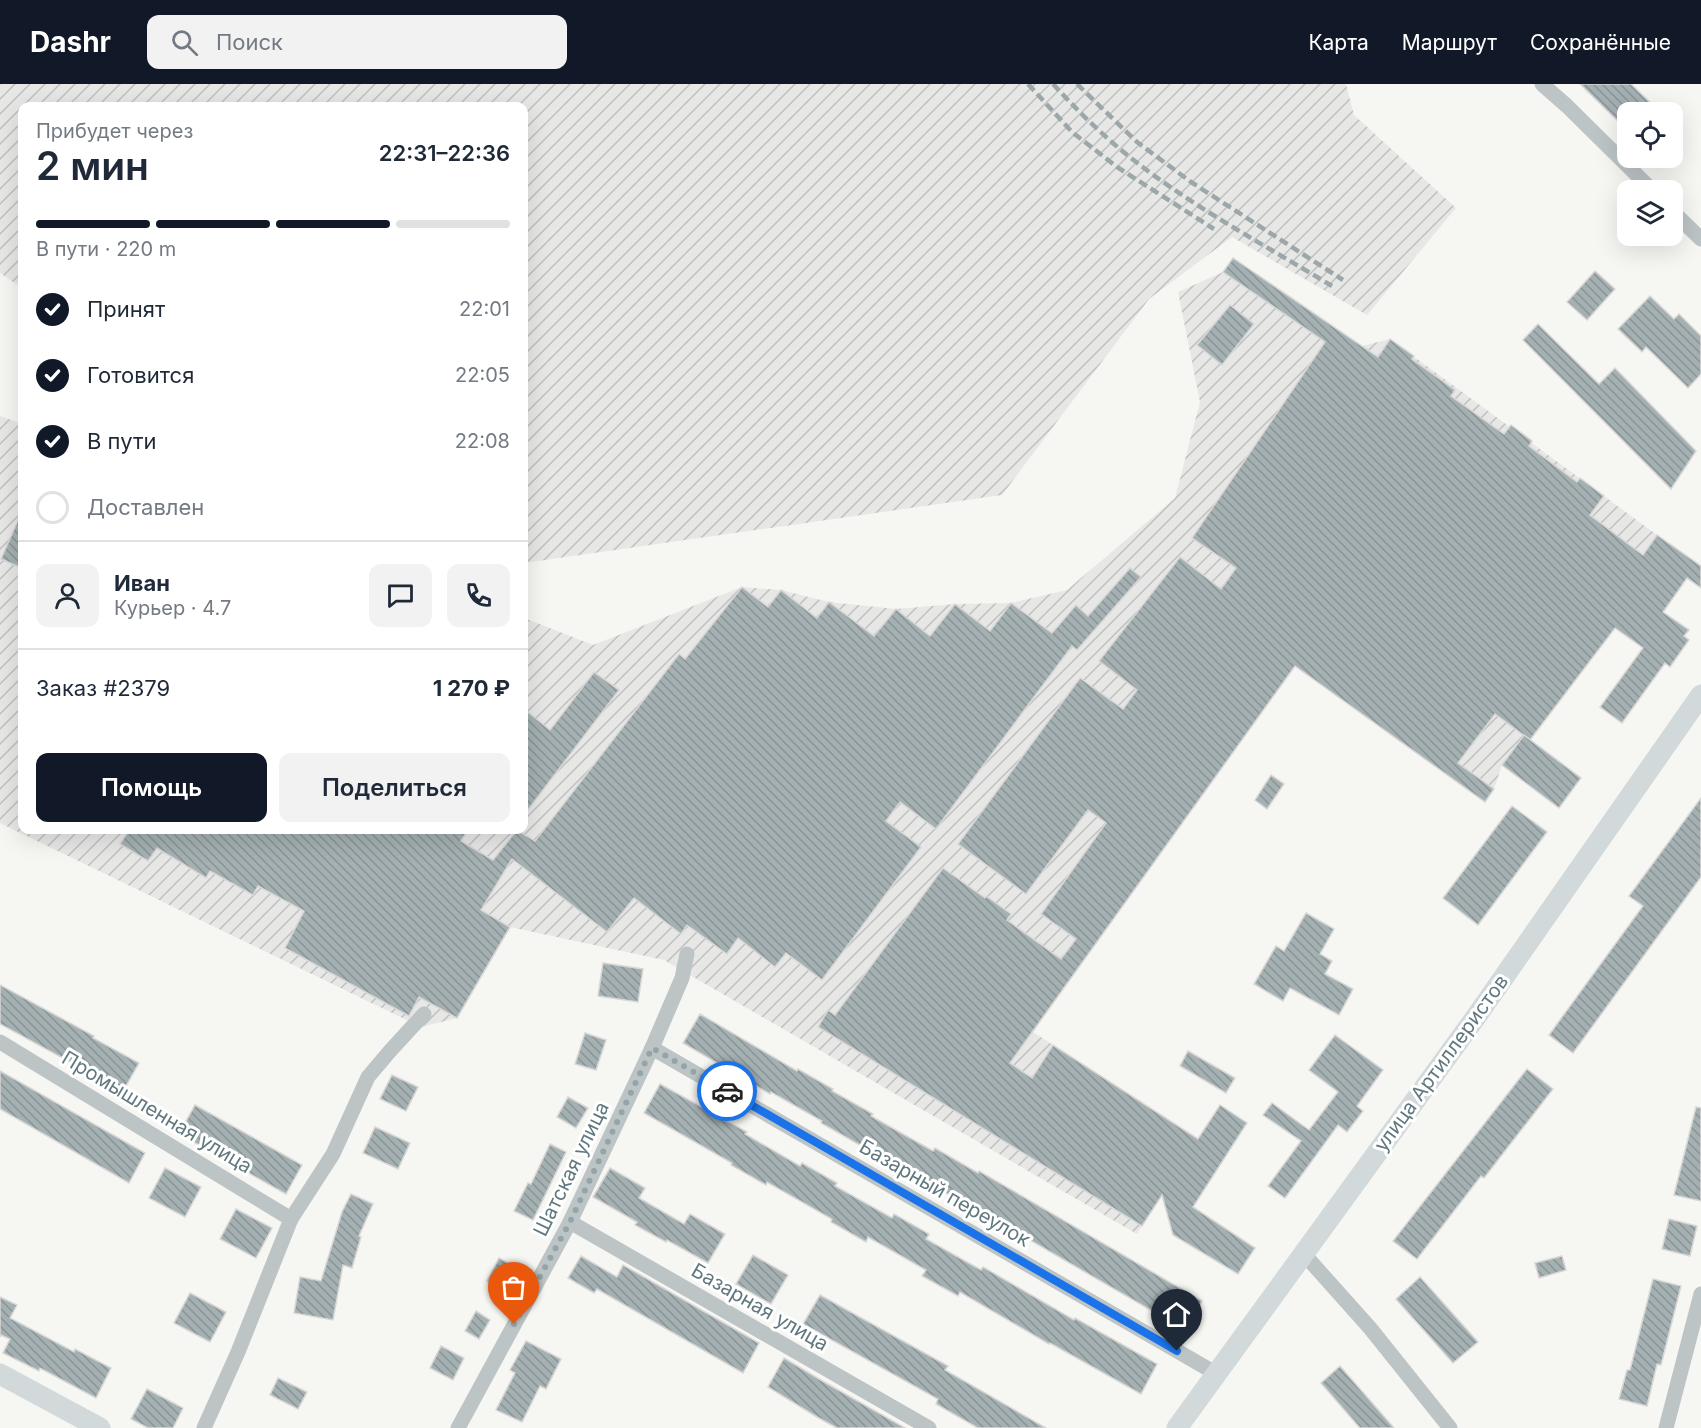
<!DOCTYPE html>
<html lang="ru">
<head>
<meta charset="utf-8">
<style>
  :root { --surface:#fff; --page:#f2f2f3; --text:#1f2937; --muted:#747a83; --line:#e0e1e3; --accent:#111827 }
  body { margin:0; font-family:Inter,sans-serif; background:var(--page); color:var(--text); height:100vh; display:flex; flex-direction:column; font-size:22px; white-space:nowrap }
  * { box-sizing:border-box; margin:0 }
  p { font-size:20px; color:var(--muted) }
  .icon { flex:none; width:33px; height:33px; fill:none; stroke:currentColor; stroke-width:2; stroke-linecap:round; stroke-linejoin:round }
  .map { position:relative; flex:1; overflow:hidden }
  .panel { position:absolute; left:18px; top:18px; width:510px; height:732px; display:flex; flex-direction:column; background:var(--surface); border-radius:12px; box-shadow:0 6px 24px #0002 }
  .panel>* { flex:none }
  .controls { position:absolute; left:1617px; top:18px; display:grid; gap:12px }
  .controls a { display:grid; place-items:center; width:66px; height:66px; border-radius:12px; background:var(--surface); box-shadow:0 6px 24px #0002; font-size:30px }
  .pin { position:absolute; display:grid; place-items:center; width:51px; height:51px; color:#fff; margin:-62px -26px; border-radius:50% 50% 50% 0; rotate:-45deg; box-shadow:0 0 6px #0007 }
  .pin .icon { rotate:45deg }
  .courier { position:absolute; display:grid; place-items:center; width:60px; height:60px; margin:-30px; border:4px solid #1a73e8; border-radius:50%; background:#fff; color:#222; box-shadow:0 2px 8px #0007 }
  .overview em { font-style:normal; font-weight:600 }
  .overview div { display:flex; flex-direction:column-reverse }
  .overview { display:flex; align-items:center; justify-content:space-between; height:102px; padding:0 18px }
  h1 { font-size:39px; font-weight:600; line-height:45px }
  .bar { display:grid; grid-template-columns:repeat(4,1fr); gap:9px 6px; align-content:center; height:72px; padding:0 18px }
  .bar i { height:8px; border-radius:4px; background:var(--line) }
  .bar .current { background:var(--accent) }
  .bar p { grid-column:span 4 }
  .line { display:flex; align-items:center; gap:15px; padding:0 18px; border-top:2px solid var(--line) }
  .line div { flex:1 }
  .round { display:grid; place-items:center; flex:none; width:63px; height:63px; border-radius:12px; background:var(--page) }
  ol { padding:0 18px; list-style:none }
  li { display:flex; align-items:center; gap:18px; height:66px }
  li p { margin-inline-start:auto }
  li .icon { padding:6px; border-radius:50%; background:var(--accent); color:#fff; stroke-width:4 }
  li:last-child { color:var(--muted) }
  li i { width:33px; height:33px; border:3px solid var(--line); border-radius:50% }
  .cta { display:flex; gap:12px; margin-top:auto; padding:12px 18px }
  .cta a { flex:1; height:69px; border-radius:12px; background:var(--accent); color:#fff; font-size:24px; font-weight:600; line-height:69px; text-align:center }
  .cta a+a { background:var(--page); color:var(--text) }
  header { display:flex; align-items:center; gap:36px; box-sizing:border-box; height:84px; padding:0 30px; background:var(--accent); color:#fff }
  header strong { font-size:28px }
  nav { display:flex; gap:33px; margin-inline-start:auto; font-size:21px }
  .search { width:420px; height:54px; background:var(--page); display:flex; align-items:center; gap:15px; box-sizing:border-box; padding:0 21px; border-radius:12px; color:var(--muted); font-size:22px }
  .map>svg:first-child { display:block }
</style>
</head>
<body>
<header>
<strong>Dashr</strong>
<div class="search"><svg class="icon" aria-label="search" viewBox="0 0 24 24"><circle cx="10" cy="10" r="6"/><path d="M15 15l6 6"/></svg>Поиск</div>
<nav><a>Карта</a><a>Маршрут</a><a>Сохранённые</a></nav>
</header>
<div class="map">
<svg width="1701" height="1344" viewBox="0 0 1701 1344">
  <defs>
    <pattern id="industrial-furrows" width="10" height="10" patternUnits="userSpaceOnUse" patternTransform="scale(1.5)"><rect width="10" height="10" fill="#e7e7e6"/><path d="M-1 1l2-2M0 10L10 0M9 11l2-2" fill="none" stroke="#bfc0c0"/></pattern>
    <pattern id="building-back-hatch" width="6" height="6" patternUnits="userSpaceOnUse" patternTransform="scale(1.5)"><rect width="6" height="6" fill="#a4b0b2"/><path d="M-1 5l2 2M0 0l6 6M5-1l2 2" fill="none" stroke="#899496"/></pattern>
  </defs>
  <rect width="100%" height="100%" fill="#f6f6f3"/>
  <g fill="url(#industrial-furrows)">
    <path d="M0 0H1346L1354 31 1456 124 1367 231 1232 153 1149 215 1002 411 524 479V22H22V204L0 189Z"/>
    <path d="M1233 174 1362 262 1390 255 1657 451 1622 500 1524 651 1502 681 1494 705 1485 718 1294 582 1033 948 1198 1055 1137 1150 664 876 510 843 457 934 421 943 0 739V332L22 340V746H524V534L593 561 742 503 781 506 829 518 896 525 955 520 1011 519 1067 506 1175 414 1200 318 1178 208 1223 188Z"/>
  </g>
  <g fill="url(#building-back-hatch)" stroke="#d8d7d6" stroke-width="1.5">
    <path d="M1580 0H1631L1660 28H1628V47Z"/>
    <path d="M1233 174 1378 273 1390 255 1414 272 1412 275 1455 306 1451 312 1504 350 1511 341 1532 357 1529 362 1577 398 1580 394 1604 412 1590 431 1643 471 1657 451 1701 482V504L1687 494 1663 528 1689 546 1684 552 1689 556 1670 583 1665 579 1622 639 1600 623 1643 564 1615 544 1530 656 1495 630 1458 679 1494 705 1485 718 1295 582 1010 979 1032 994 1053 961 1198 1055 1220 1021 1247 1039 1193 1123 1255 1164 1238 1190 1173 1151 1162 1111 1142 1142 818 943 828 926 835 931 943 784 985 814 986 812 1011 830 1007 836 1061 875 1076 855 1041 830 1106 739 1088 726 1026 810 958 760 1080 594 1123 625 1137 606 1099 577 1180 473 1221 505 1236 484 1192 454 1325 258 1223 188Z"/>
    <path d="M1595 187 1615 205 1587 236 1567 218Z"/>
    <path d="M1650 212 1674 235 1679 230 1701 252V290L1688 304 1646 263 1642 268 1618 245Z"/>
    <path d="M1230 221 1254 240 1222 281 1197 261Z"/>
    <path d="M1538 240 1599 300 1615 284 1696 367 1671 405 1523 256Z"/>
    <path d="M22 427V484L1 475Z"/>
    <path d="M1130 484 1141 493 1077 566 1072 562 936 745 900 718 886 737 921 763 822 896 786 869 775 883 738 854 727 870 687 841 681 850 634 814 607 848 512 775 481 826 510 843 457 934 419 913 409 932 285 864 304 827 258 802 253 811 210 787 206 794 157 764 148 777 120 760 129 746H468L461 757 493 776 517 746 535 757 679 570 685 575 742 503 768 523 781 506 817 534 829 518 874 552 896 525 930 552 955 520 990 547 1011 519 1052 549 1076 521 1088 532Z"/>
    <path d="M594 588 619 606 524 731V625L550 646Z"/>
    <path d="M1524 651 1581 694 1559 724 1502 681Z"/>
    <path d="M1271 691 1284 700 1267 725 1255 716Z"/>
    <path d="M1701 714V793L1573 969 1549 951 1643 822 1629 812Z"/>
    <path d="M1512 722 1547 748 1478 841 1443 814Z"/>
    <path d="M1306 829 1334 845 1320 870 1332 877 1325 890 1353 905 1339 931 1290 904 1283 917 1254 900 1276 862 1284 867Z"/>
    <path d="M603 879 643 885 638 918 598 912Z"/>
    <path d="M0 901 94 952 93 954 139 979 122 1009 93 993 94 991 0 940Z"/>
    <path d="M700 930 797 987 798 985 833 1005 832 1007 873 1030 871 1032 933 1067 935 1064 978 1089 979 1087 1202 1217 1185 1246 954 1112 953 1113 909 1088 908 1091 873 1071 874 1069 821 1039 822 1037 771 1008 770 1010 683 959Z"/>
    <path d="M585 949 606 956 596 986 575 980Z"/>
    <path d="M1335 951 1383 986 1357 1022 1363 1027 1347 1048 1338 1041 1285 1114 1268 1102 1301 1057 1263 1031 1272 1019 1309 1046 1338 1008 1309 986Z"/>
    <path d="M1188 967 1235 994 1226 1009 1180 982Z"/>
    <path d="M1527 985 1553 1005 1484 1094 1481 1092 1417 1175 1393 1157Z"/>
    <path d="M0 987 145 1069 129 1099 0 1025Z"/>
    <path d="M392 991 418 1003 406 1027 380 1015Z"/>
    <path d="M660 1000 747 1048 745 1050 800 1082 802 1079 837 1099 835 1102 892 1134 894 1130 929 1150 926 1155 981 1186 983 1183 1074 1236 1075 1234 1157 1280 1141 1310 1050 1259 1049 1260 960 1208 958 1212 922 1192 926 1186 868 1153 866 1158 831 1138 832 1135 767 1098 766 1101 731 1081 732 1079 644 1029Z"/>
    <path d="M568 1013 588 1024 576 1044 557 1033Z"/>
    <path d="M195 1021 302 1081 286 1110 179 1050Z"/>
    <path d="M1696 1023 1701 1024V1117L1674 1111Z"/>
    <path d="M375 1043 410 1059 398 1085 363 1069Z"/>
    <path d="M550 1060 566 1068 533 1136 514 1127 528 1099 531 1100Z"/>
    <path d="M165 1084 201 1103 185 1133 149 1114Z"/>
    <path d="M610 1084 645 1104 639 1114 684 1140 690 1130 725 1150 708 1179 667 1156 666 1158 635 1141 637 1138 593 1113Z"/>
    <path d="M351 1110 373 1120 359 1152 361 1153 352 1184 343 1181 333 1236 294 1229 300 1193 321 1197 342 1128Z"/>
    <path d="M236 1125 272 1144 256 1174 220 1155Z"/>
    <path d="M1669 1135 1697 1142 1690 1172 1662 1165Z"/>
    <path d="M753 1171 788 1191 771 1220 736 1200Z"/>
    <path d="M581 1172 617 1193 623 1181 759 1259 743 1289 597 1205 594 1209 568 1194Z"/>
    <path d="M1562 1172 1566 1186 1539 1194 1535 1179Z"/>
    <path d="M499 1174 515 1183 503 1206 487 1197Z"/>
    <path d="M1420 1193 1478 1258 1453 1279 1396 1215Z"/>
    <path d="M1653 1195 1681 1202 1661 1281 1657 1280 1647 1322 1619 1315 1627 1286H1630Z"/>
    <path d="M190 1209 226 1228 210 1258 174 1239Z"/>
    <path d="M820 1211 948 1282 945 1286 1046 1344H978L936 1320 938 1315 803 1240Z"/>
    <path d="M0 1213 17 1221 10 1234 74 1268 75 1265 111 1284 96 1314 40 1284 39 1287 3 1269 10 1255 1 1251 0 1253Z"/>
    <path d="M476 1227 490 1236 479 1255 465 1247Z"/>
    <path d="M526 1257 561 1275 546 1305 540 1302 522 1338 496 1326 515 1289 510 1286Z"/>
    <path d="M441 1262 464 1274 453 1296 430 1284Z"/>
    <path d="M784 1274 819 1295 905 1344H837L817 1333 768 1303Z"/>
    <path d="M1340 1282 1394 1344H1360L1321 1299Z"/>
    <path d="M278 1294 307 1308 298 1325 270 1311Z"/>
    <path d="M147 1305 183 1324 173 1344H148L131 1335Z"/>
  </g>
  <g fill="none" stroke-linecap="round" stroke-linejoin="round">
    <g stroke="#bdc4c6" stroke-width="15">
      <path d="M1542 0 1567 22 1652 106"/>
      <path d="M1672 127 1701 155"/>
      <path d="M0 958 291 1135"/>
      <path d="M652 964 1217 1290"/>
      <path d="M570 1138 929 1344"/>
      <path d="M1303 1169 1370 1244 1450 1344"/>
      <path d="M204 1344 238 1268 291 1135 333 1070 368 993 390 967 424 930"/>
      <path d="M458 1344 570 1138 652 964 682 894 687 870"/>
      <path d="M1666 1344 1701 1210"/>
    </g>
    <g stroke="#d2d9db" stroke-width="21">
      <path d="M0 1290 100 1344"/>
      <path d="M1177 1344 1478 930 1701 611"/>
    </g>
    <g stroke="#9ca7aa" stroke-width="4.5" stroke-dasharray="9 4.5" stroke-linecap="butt">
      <path d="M1028 0 1072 48 1117 83 1214 145"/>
      <path d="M1053 0C1076 25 1100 49 1126 70 1189 121 1263 160 1332 202"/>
      <path d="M1077 0 1137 58 1191 98 1343 196"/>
    </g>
  </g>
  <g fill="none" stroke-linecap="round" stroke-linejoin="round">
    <path stroke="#95a5a7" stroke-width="6" stroke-dasharray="0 10.8" d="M514 1240 570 1138 652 964 727 1007"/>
    <path stroke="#1a73e8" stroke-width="8" d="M727 1007 1177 1267"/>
  </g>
  <g text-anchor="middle" stroke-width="6" stroke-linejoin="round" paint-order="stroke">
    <g font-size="20" fill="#61797e" stroke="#fff">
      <text transform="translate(1441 979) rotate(-54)" y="7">улица Артиллеристов</text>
      <text transform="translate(157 1028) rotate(31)" y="7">Промышленная улица</text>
      <text transform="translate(571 1085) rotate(-64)" y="7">Шатская улица</text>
      <text transform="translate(945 1109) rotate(30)" y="7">Базарный переулок</text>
      <text transform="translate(760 1223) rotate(30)" y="7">Базарная улица</text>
    </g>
  </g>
</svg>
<div class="controls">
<a><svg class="icon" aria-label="locate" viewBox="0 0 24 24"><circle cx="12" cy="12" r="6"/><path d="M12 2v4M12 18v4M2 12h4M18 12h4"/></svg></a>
<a><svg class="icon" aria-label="layers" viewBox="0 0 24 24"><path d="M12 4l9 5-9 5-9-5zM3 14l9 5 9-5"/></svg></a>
</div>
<div class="pin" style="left:514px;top:1240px;background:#ea580c"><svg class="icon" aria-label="bag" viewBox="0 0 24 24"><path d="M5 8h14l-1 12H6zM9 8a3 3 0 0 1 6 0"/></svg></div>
<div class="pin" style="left:1177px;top:1267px;background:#1f2937"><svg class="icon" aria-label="home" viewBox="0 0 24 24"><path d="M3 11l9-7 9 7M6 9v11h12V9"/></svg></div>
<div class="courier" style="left:727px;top:1007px"><svg class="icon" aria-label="car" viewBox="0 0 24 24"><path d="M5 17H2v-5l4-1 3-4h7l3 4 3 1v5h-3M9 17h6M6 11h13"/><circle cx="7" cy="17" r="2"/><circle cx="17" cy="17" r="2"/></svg></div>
<section class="panel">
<div class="overview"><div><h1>2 мин</h1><p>Прибудет через</p></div><em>22:31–22:36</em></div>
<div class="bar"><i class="current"></i><i class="current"></i><i class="current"></i><i></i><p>В пути · 220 m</p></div>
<ol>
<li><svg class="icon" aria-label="check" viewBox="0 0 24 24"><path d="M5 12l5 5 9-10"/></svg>Принят<p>22:01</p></li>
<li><svg class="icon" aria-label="check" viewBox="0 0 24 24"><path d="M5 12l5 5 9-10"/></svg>Готовится<p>22:05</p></li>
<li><svg class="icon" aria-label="check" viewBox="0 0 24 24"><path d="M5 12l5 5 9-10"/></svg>В пути<p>22:08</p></li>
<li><i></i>Доставлен</li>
</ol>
<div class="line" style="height:108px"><a class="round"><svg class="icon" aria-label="person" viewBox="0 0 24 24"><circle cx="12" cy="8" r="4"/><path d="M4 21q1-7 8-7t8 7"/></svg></a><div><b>Иван</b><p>Курьер · 4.7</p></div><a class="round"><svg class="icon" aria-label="chat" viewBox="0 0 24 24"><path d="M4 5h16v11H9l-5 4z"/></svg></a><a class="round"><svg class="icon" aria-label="phone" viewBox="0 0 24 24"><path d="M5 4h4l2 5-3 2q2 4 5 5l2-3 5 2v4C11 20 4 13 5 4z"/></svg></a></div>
<div class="line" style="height:78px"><div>Заказ #2379</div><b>1 270 ₽</b></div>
<div class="cta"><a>Помощь</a><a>Поделиться</a></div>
</section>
</div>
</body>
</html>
